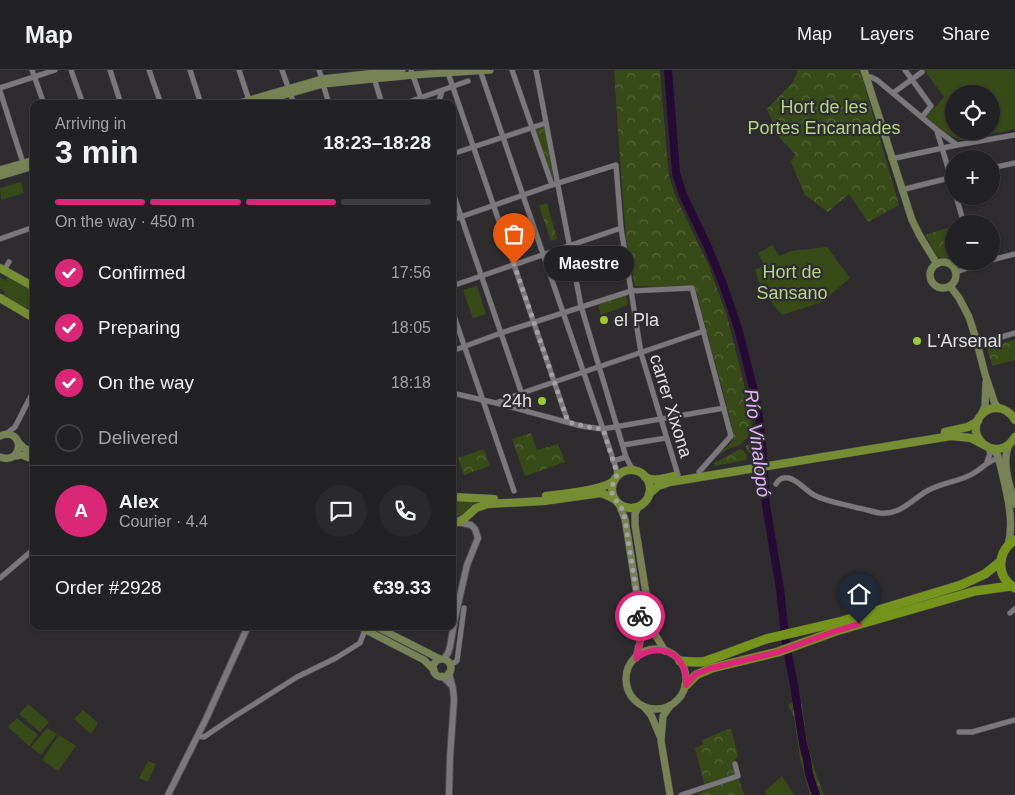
<!DOCTYPE html>
<html lang="en">
<head>
<meta charset="utf-8">
<style>
  :root { --surface:#222123; --page:#2a292b; --text:#f1f3f6; --muted:#a2a3a6; --line:#3f3e41; --accent:#db2777 }
  body { margin:0; font-family:Helvetica,sans-serif; background:var(--page); color:var(--text); height:100vh; display:flex; flex-direction:column; font-size:19px; white-space:nowrap }
  * { box-sizing:border-box; margin:0 }
  p { font-size:16px; color:var(--muted) }
  .icon { flex:none; width:28px; height:28px; fill:none; stroke:currentColor; stroke-width:2; stroke-linecap:round; stroke-linejoin:round }
  .map { position:relative; flex:1; overflow:hidden }
  .side { position:absolute; left:30px; top:30px; width:426px; height:530px; display:flex; flex-direction:column; background:var(--surface); border-radius:10px; box-shadow:0 1px 4px #0004,0 0 0 1px var(--line) }
  .side>* { flex:none }
  .buttons { position:absolute; left:945px; top:15px; display:grid; gap:10px }
  .buttons a { display:grid; place-items:center; width:55px; height:55px; border-radius:50%; background:var(--surface); box-shadow:0 1px 4px #0004,0 0 0 1px var(--line); font-size:25px }
  .pin { position:absolute; display:grid; place-items:center; width:42px; height:42px; color:#fff; margin:-51px -21px; border-radius:50% 50% 50% 0; rotate:-45deg; box-shadow:0 0 5px #0007 }
  .pin .icon { rotate:45deg }
  .courier { position:absolute; display:grid; place-items:center; width:50px; height:50px; margin:-25px; border:4px solid #db2777; border-radius:50%; background:#fff; color:#222; box-shadow:0 1px 6px #0007 }
  .bubble { position:absolute; height:35px; border-radius:18px; background:var(--surface); box-shadow:0 1px 4px #0004,0 0 0 1px var(--line); font-size:16px; font-weight:700; line-height:35px; text-align:center }
  .head em { font-style:normal; font-weight:700 }
  .head div { display:flex; flex-direction:column-reverse }
  .head { display:flex; align-items:center; justify-content:space-between; height:85px; padding:0 25px }
  h1 { font-size:32px; font-weight:700; line-height:38px }
  .bar { display:grid; grid-template-columns:repeat(4,1fr); gap:8px 5px; align-content:center; height:60px; padding:0 25px }
  .bar i { height:6px; border-radius:4px; background:var(--line) }
  .bar .active { background:var(--accent) }
  .bar p { grid-column:span 4 }
  .line { display:flex; align-items:center; gap:12px; padding:0 25px; border-top:1px solid var(--line) }
  .line div { flex:1 }
  .round { display:grid; place-items:center; flex:none; width:52px; height:52px; border-radius:26px; background:var(--page) }
  ol { padding:0 25px; list-style:none }
  li { display:flex; align-items:center; gap:15px; height:55px }
  li p { margin-inline-start:auto }
  li .icon { padding:5px; border-radius:50%; background:var(--accent); color:#fff; stroke-width:4 }
  li:last-child { color:var(--muted) }
  li i { width:28px; height:28px; border:2px solid var(--line); border-radius:50% }
  header { display:flex; align-items:center; gap:30px; box-sizing:border-box; height:70px; padding:0 25px; background:var(--surface); border-bottom:1px solid var(--line) }
  header strong { font-size:24px }
  nav { display:flex; gap:28px; margin-inline-start:auto; font-size:18px }
  .map>svg:first-child { display:block }
</style>
</head>
<body>
<header>
<strong>Map</strong>
<nav><a>Map</a><a>Layers</a><a>Share</a></nav>
</header>
<div class="map">
<svg width="1015" height="725" viewBox="0 0 1015 725">
  <defs>
    <pattern id="wetland-marsh" width="20" height="14" patternUnits="userSpaceOnUse" patternTransform="scale(1.25)"><rect width="20" height="14" fill="#394a19"/><path d="M1 5h8M5 5V1M11 12h8M15 12V8" fill="none" stroke="#55643a"/></pattern>
    <pattern id="park-crowns" width="20" height="18" patternUnits="userSpaceOnUse" patternTransform="scale(1.25)"><rect width="20" height="18" fill="#394a19"/><path d="M2 6a3 3 0 1 1 6 0M12 15a3 3 0 1 1 6 0" fill="none" stroke="#55643a"/></pattern>
  </defs>
  <rect width="100%" height="100%" fill="#2e2c2f"/>
  <g fill="#394a19" fill-rule="evenodd">
    <path d="M924 0H1015V59L961 70 943 62 925 48 944 27ZM954 24H991V61H954Z"/>
    <path d="M21 112 24 123 1 130 0 118Z"/>
    <path d="M773 175 779 186 791 181 827 177 850 208 822 232 782 245 762 222 755 200 764 195 758 183Z"/>
    <path d="M0 207 6 211 8 207 34 222V243L3 225 5 222 0 219Z"/>
    <path d="M477 216 486 244 473 248 463 220Z"/>
    <path d="M452 430 477 431 464 443 453 448Z"/>
    <path d="M28 634 49 652 40 662 19 644Z"/>
    <path d="M83 640 98 653 91 664 74 649Z"/>
    <path d="M17 648 38 665 29 676 8 657Z"/>
    <path d="M47 658 57 664 41 685 31 677Z"/>
    <path d="M59 665 76 676 58 701 42 690Z"/>
    <path d="M148 691 156 694 148 712 139 708Z"/>
    <path d="M782 706 794 725H766L765 721Z"/>
  </g>
  <path fill="url(#wetland-marsh)" d="M793 632 802 633 807 673 817 707 824 725H810L800 688 794 647 788 635Z"/>
  <g fill="url(#park-crowns)">
    <path d="M614 0H660L667 86 669 107 676 127 708 194 727 246 743 310 751 343 753 385 748 382 745 376 752 373 751 362H749L747 368 740 375 730 378 719 385 714 387C731 372 736 375 731 351L695 218 635 216 626 169 619 75Z"/>
    <path d="M798 0H860L899 135 868 152 849 124 828 142 805 125 791 92 795 84 780 68 767 39 793 12Z"/>
    <path d="M545 56 554 113 535 59Z"/>
    <path d="M547 133 557 169 551 171 539 136Z"/>
    <path d="M954 156V191H968C953 197 958 190 947 188 944 188 941 188 938 187L925 165Z"/>
    <path d="M598 188 602 197 580 205 579 195Z"/>
    <path d="M626 225 628 235 601 245 598 235Z"/>
    <path d="M1015 270V290L992 296 987 277Z"/>
    <path d="M531 363 537 380 558 374 565 392 525 406 512 369Z"/>
    <path d="M484 379 490 396 464 405 458 388Z"/>
    <path d="M740 379C744 380 746 384 747 388L746 390 715 396 714 393Z"/>
    <path d="M731 658 738 687 735 689 739 709 744 725H696L706 720 695 678 703 675 702 670Z"/>
  </g>
  <g fill="none" stroke-linecap="round" stroke-linejoin="round">
    <path stroke="#250a33" stroke-width="8" d="M668 0 676 103 683 125 708 177 724 217 738 258 756 329 760 354 763 388 766 435 780 519 786 574 794 615 803 674 807 690 809 704 816 725"/>
    <g stroke="#4b4a4c" stroke-width="6">
      <g id="minor">
        <path d="M32 0 44 34"/>
        <path d="M71 0 83 34"/>
        <path d="M110 0 121 34"/>
        <path d="M149 0 161 34"/>
        <path d="M190 0 201 34"/>
        <path d="M239 0 250 33"/>
        <path d="M282 0 294 34"/>
        <path d="M319 0 322 9"/>
        <path d="M411 0 423 34"/>
        <path d="M480 0 603 359 616 398 617 407"/>
        <path d="M512 0 552 115"/>
        <path d="M536 0 581 236 626 387 630 395 635 401"/>
        <path d="M905 0 931 36 922 47"/>
        <path d="M448 3 568 352"/>
        <path d="M866 7H871L877 10 937 60 957 75"/>
        <path d="M374 8 382 34"/>
        <path d="M323 14 329 34"/>
        <path d="M0 18 55 0"/>
        <path d="M0 21 24 96"/>
        <path d="M893 23 922 2"/>
        <path d="M403 34 468 11"/>
        <path d="M438 34 442 21"/>
        <path d="M937 61 954 118"/>
        <path d="M452 84 546 53"/>
        <path d="M891 89 957 75 1015 65"/>
        <path d="M991 98 1015 93"/>
        <path d="M452 120 528 342"/>
        <path d="M901 120 953 107"/>
        <path d="M956 126 964 154"/>
        <path d="M452 150 552 115 616 95 621 158 641 283 678 405"/>
        <path d="M0 169 34 157"/>
        <path d="M991 190 1015 184"/>
        <path d="M4 200 9 192"/>
        <path d="M956 202 988 191"/>
        <path d="M452 216 621 158"/>
        <path d="M452 240 514 421"/>
        <path d="M978 274 1015 263"/>
        <path d="M452 281 501 263 631 221 692 218 731 366 699 402"/>
        <path d="M452 323 496 333 581 356 603 359 724 338"/>
        <path d="M496 333 522 323 704 261"/>
        <path d="M6 364 15 357 34 320"/>
        <path d="M623 375 666 368"/>
        <path d="M613 391 626 387"/>
        <path d="M987 392 990 384 988 377"/>
        <path d="M776 414C779 409 782 407 789 408 799 411 805 420 814 425 827 432 844 434 858 438 865 439 873 442 880 443 901 445 911 430 927 421 942 412 960 412 974 403 982 398 987 392 996 389L999 391"/>
        <path d="M0 508 34 479"/>
        <path d="M1010 543 1015 539"/>
        <path d="M450 595 457 591 464 538"/>
        <path d="M959 662H972L1015 650"/>
        <path d="M197 666 204 667 232 648 297 607 336 588 360 573 365 560"/>
        <path d="M681 725 738 706 735 694"/>
      </g>
    </g>
    <g stroke="#4b4a4c" stroke-width="8">
      <g id="tertiary">
        <path d="M444 589 448 583 450 577 455 548 467 495 478 468 475 459 471 455 458 452"/>
        <path d="M442 606 451 615"/>
        <path d="M168 725 206 649 248 556"/>
        <path d="M449 725 450 687 454 630 453 619 449 603"/>
      </g>
    </g>
    <g stroke="#4b4a4c" stroke-width="8">
      <g id="secondary">
        <path d="M864 0 912 150 920 166 937 194"/>
        <path d="M236 34 322 9 402 0"/>
        <path d="M253 34 323 14 413 5 490 0"/>
        <path d="M0 100 34 90"/>
        <path d="M0 106 34 96"/>
        <circle cx="943" cy="205" r="13"/>
        <path d="M950 216 959 228 969 247 976 269 985 304 995 334 999 338"/>
        <path d="M981 345 985 336 986 312"/>
        <path d="M0 366C25 356 24 396 0 387"/>
        <path d="M18 372 24 378 34 383"/>
        <path d="M1009 375C1001 393 1010 416 1015 434"/>
        <path d="M993 379 998 386 1000 394C1006 420 1015 450 1008 475"/>
        <path d="M15 386 22 385 34 390"/>
        <path d="M619 434 625 449 640 544 641 568 636 588"/>
        <path d="M638 437 635 444V455L649 542 656 566 665 581"/>
        <path d="M358 556 424 590 434 600"/>
        <path d="M375 556 440 589"/>
        <circle cx="656" cy="609" r="30"/>
        <circle cx="442" cy="598" r="9"/>
        <path d="M670 636 663 646 661 671 670 725"/>
        <path d="M645 638 651 645 660 666"/>
      </g>
    </g>
    <g stroke="#4b4a4c" stroke-width="9">
      <g id="primary">
        <path d="M0 198 34 217"/>
        <path d="M0 228 34 248"/>
        <path d="M1015 350C1011 343 1004 338 996 338 991 338 986 340 982 344 961 366 998 396 1015 367"/>
        <path d="M945 362 968 357 978 351"/>
        <circle cx="631" cy="419" r="19"/>
        <path d="M645 407C654 412 665 408 674 406"/>
        <path d="M649 424 658 416 670 412 951 366 971 368 984 375"/>
        <path d="M546 426C563 424 601 421 614 411"/>
        <path d="M452 427 494 429"/>
        <path d="M452 453 458 452 465 448 476 438 488 434 544 431 601 423 606 425 614 429"/>
      </g>
    </g>
    <g stroke="#4b4a4c" stroke-width="10">
      <g id="trunk">
        <path d="M1015 518C995 507 997 481 1015 470"/>
        <path d="M680 591 694 592H703L723 585 766 569 839 552 961 515 985 504 1000 492"/>
        <path d="M686 615 696 605 712 598 778 582 836 561 975 521 1011 516"/>
      </g>
    </g>
    <use href="#minor" stroke="#7a787b" stroke-width="5"/>
    <use href="#tertiary" stroke="#7a787b" stroke-width="6"/>
    <use href="#secondary" stroke="#788257" stroke-width="7"/>
    <use href="#primary" stroke="#778d33" stroke-width="8"/>
    <use href="#trunk" stroke="#76941b" stroke-width="9"/>
  </g>
  <g fill="none" stroke-linecap="round" stroke-linejoin="round">
    <path stroke="#a2a1a3" stroke-width="5" stroke-dasharray="0 9" d="M514 194 568 352 593 358 603 359 617 403C617 409 612 412 612 419 611 427 617 431 621 437 623 441 624 445 625 450L640 546"/>
    <path stroke="#db2777" stroke-width="6" d="M640 546 641 568 636 588C661 570 688 585 686 615L696 604 712 598 778 582 836 561 859 554"/>
  </g>
  <g fill="#9cca31" stroke="#2e2c2f" stroke-width="2">
    <circle cx="604" cy="250" r="5"/>
    <circle cx="917" cy="271" r="5"/>
    <circle cx="542" cy="331" r="5"/>
  </g>
  <g text-anchor="middle" stroke-width="4.5" stroke-linejoin="round" paint-order="stroke">
    <g font-size="18" fill="#b7d485" stroke="#2e2c2f">
      <text x="824" y="43">Hort de les<tspan x="824" dy="21">Portes Encarnades</tspan></text>
      <text x="792" y="208">Hort de<tspan x="792" dy="21">Sansano</tspan></text>
    </g>
    <g font-size="18" fill="#e0e0e1" stroke="#2e2c2f" text-anchor="start">
      <text x="614" y="256">el Pla</text>
      <text x="927" y="277">L'Arsenal</text>
      <text x="532" y="337" text-anchor="end">24h</text>
    </g>
    <g font-size="18" fill="#e0e0e1" stroke="#2e2c2f">
      <text transform="translate(671 336) rotate(73)" y="6">carrer Xixona</text>
    </g>
    <g font-size="19" font-style="italic" fill="#e1b5fd" stroke="#2e2c2f">
      <text transform="translate(758 373) rotate(83)" y="7">Río Vinalopó</text>
    </g>
  </g>
</svg>
<div class="buttons">
<a><svg class="icon" aria-label="locate" viewBox="0 0 24 24"><circle cx="12" cy="12" r="6"/><path d="M12 2v4M12 18v4M2 12h4M18 12h4"/></svg></a>
<a>+</a>
<a>−</a>
</div>
<div class="pin" style="left:514px;top:194px;background:#ea580c"><svg class="icon" aria-label="bag" viewBox="0 0 24 24"><path d="M5 8h14l-1 12H6zM9 8a3 3 0 0 1 6 0"/></svg></div>
<div class="pin" style="left:859px;top:554px;background:#1f2937"><svg class="icon" aria-label="home" viewBox="0 0 24 24"><path d="M3 11l9-7 9 7M6 9v11h12V9"/></svg></div>
<div class="courier" style="left:640px;top:546px"><svg class="icon" aria-label="bike" viewBox="0 0 24 24"><circle cx="6" cy="16" r="4"/><circle cx="18" cy="16" r="4"/><path d="M6 16l4-8h5l3 8M10 8l3 8H6M13 5h3"/></svg></div>
<div class="bubble" style="left:544px;top:176px;width:90px">Maestre</div>
<section class="side">
<div class="head"><div><h1>3 min</h1><p>Arriving in</p></div><em>18:23–18:28</em></div>
<div class="bar"><i class="active"></i><i class="active"></i><i class="active"></i><i></i><p>On the way · 450 m</p></div>
<ol>
<li><svg class="icon" aria-label="check" viewBox="0 0 24 24"><path d="M5 12l5 5 9-10"/></svg>Confirmed<p>17:56</p></li>
<li><svg class="icon" aria-label="check" viewBox="0 0 24 24"><path d="M5 12l5 5 9-10"/></svg>Preparing<p>18:05</p></li>
<li><svg class="icon" aria-label="check" viewBox="0 0 24 24"><path d="M5 12l5 5 9-10"/></svg>On the way<p>18:18</p></li>
<li><i></i>Delivered</li>
</ol>
<div class="line" style="height:90px"><b class="round" style="background:var(--accent);color:#fff">A</b><div><b>Alex</b><p>Courier · 4.4</p></div><a class="round"><svg class="icon" aria-label="chat" viewBox="0 0 24 24"><path d="M4 5h16v11H9l-5 4z"/></svg></a><a class="round"><svg class="icon" aria-label="phone" viewBox="0 0 24 24"><path d="M5 4h4l2 5-3 2q2 4 5 5l2-3 5 2v4C11 20 4 13 5 4z"/></svg></a></div>
<div class="line" style="height:65px"><div>Order #2928</div><b>€39.33</b></div>
</section>
</div>
</body>
</html>
